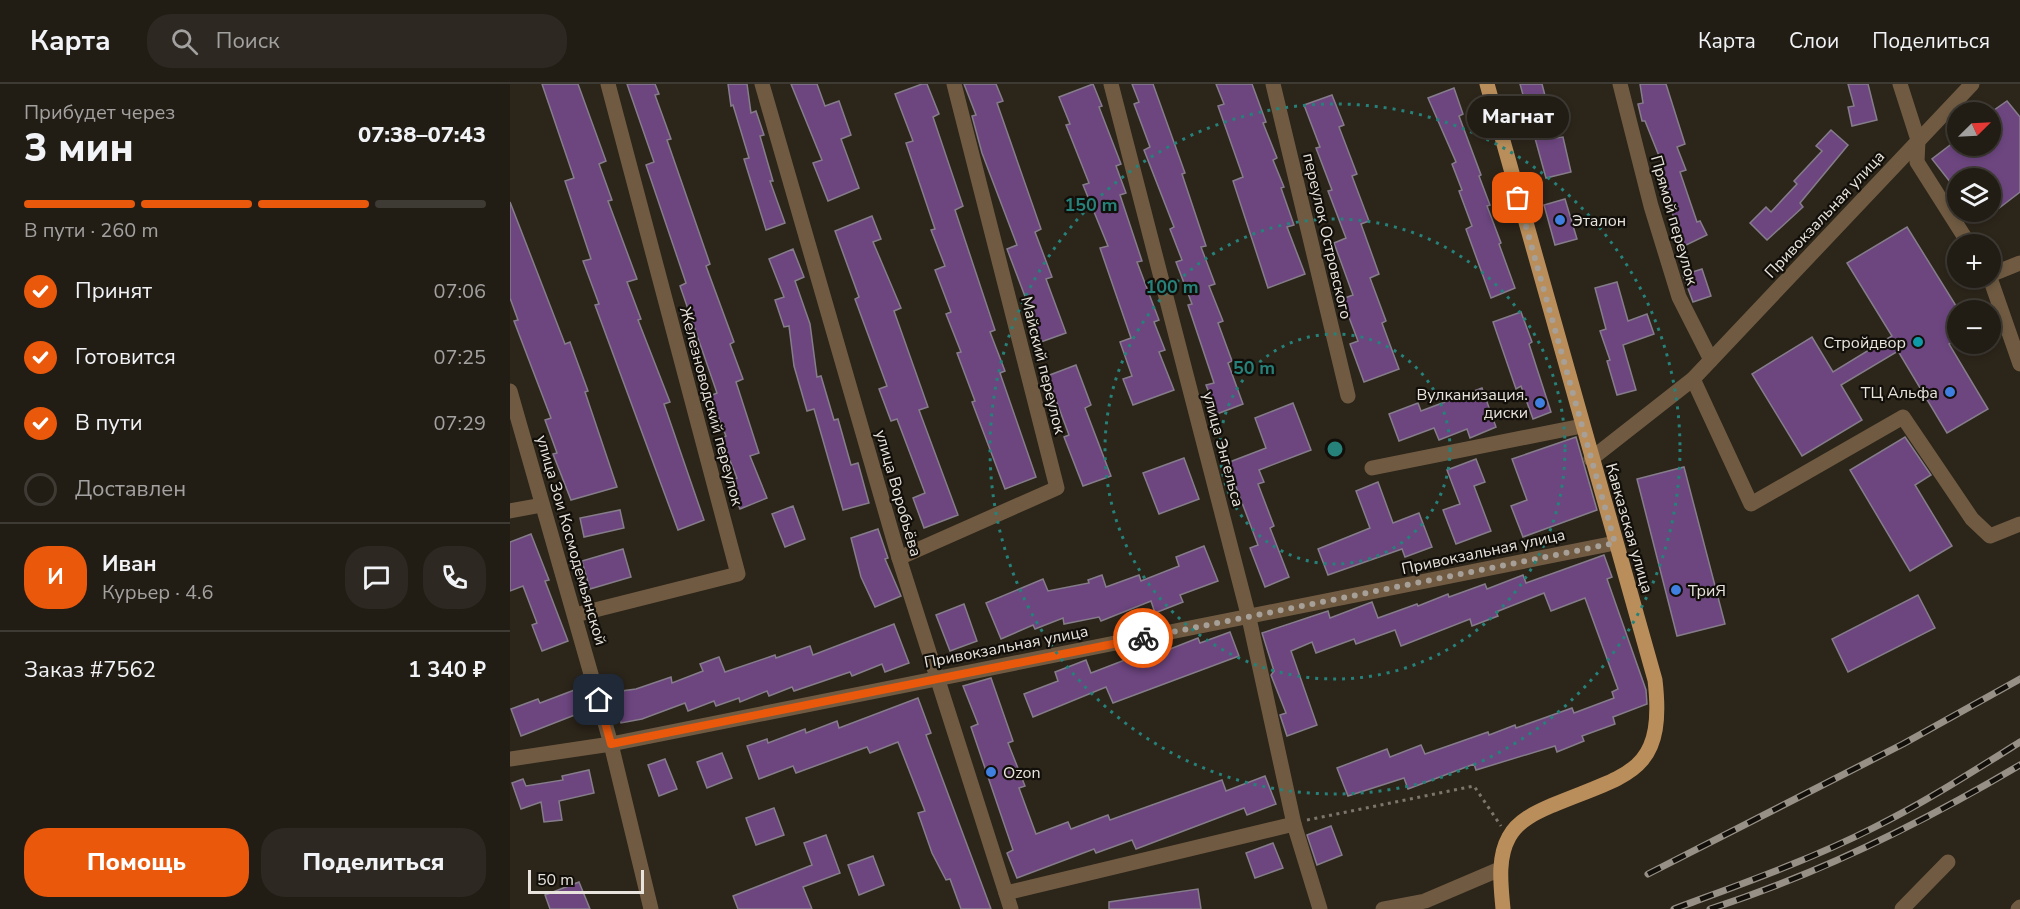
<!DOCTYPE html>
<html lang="ru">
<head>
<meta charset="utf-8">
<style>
  :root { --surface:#211c14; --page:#2d2922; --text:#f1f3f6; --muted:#a2a1a0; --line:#3e3a34; --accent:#ea580c }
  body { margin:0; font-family:"Nunito Sans",sans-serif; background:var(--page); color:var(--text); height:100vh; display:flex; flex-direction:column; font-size:22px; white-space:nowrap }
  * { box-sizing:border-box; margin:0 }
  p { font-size:20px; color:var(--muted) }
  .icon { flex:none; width:33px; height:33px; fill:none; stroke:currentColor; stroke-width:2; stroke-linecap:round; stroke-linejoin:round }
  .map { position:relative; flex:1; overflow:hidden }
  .sheet { display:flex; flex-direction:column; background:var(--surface); width:510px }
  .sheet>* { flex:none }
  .needle { width:39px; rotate:66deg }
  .tools { position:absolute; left:1437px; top:18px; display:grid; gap:12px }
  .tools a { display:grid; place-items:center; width:54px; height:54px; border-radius:50%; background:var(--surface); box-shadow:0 3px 9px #0003,0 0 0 2px var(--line); font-size:30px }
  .scale { position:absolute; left:18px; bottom:15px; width:116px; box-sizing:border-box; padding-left:6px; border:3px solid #e8e3dc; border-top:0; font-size:16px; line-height:21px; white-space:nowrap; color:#e8e3dc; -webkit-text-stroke:4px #120f0a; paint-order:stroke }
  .pin { position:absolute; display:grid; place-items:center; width:51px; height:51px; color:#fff; margin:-26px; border-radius:12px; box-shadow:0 3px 9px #0006 }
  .courier { position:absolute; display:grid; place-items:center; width:60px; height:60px; margin:-30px; border:4px solid #ea580c; border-radius:50%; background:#fff; color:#222; box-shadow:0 2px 8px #0007 }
  .bubble { position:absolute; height:42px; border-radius:21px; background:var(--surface); box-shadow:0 3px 9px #0003,0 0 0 2px var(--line); font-size:20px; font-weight:800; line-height:42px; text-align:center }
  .overview em { font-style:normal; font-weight:800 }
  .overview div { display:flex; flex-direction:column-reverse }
  .overview { display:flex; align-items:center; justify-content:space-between; height:102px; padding:0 24px }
  h1 { font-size:39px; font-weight:800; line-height:45px }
  .bar { display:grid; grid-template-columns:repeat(4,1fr); gap:9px 6px; align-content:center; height:72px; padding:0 24px }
  .bar i { height:8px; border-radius:4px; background:var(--line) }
  .bar .active { background:var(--accent) }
  .bar p { grid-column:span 4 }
  .line { display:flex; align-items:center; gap:15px; padding:0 24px; border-top:2px solid var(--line) }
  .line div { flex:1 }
  .round { display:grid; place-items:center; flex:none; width:63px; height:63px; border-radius:24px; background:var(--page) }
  ol { padding:0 24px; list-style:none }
  li { display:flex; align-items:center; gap:18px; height:66px }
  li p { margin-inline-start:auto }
  li .icon { padding:6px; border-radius:50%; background:var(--accent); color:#fff; stroke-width:4 }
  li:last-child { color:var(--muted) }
  li i { width:33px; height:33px; border:3px solid var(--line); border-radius:50% }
  .button { display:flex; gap:12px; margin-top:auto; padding:12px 24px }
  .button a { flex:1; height:69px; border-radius:24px; background:var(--accent); color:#fff; font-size:24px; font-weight:800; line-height:69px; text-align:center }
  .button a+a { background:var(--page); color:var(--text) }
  header { display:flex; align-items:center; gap:36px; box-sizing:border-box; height:84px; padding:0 30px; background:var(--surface); border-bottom:2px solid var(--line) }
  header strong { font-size:28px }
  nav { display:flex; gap:33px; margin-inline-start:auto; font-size:21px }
  .search { width:420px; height:54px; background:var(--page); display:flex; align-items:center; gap:15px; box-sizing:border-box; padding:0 21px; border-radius:24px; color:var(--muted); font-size:22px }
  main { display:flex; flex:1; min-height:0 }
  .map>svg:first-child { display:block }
</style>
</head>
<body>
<header>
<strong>Карта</strong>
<div class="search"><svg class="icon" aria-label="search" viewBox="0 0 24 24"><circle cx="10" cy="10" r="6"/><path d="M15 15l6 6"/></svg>Поиск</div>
<nav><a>Карта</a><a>Слои</a><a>Поделиться</a></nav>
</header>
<main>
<section class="sheet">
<div class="overview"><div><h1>3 мин</h1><p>Прибудет через</p></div><em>07:38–07:43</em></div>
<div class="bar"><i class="active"></i><i class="active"></i><i class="active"></i><i></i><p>В пути · 260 m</p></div>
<ol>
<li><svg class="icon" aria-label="check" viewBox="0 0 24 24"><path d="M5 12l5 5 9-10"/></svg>Принят<p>07:06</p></li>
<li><svg class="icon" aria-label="check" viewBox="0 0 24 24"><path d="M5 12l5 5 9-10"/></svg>Готовится<p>07:25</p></li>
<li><svg class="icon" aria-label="check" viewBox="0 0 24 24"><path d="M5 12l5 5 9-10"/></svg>В пути<p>07:29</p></li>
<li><i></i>Доставлен</li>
</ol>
<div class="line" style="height:108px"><b class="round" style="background:var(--accent);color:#fff">И</b><div><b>Иван</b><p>Курьер · 4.6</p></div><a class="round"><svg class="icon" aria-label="chat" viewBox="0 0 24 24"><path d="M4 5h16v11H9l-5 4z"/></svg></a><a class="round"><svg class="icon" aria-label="phone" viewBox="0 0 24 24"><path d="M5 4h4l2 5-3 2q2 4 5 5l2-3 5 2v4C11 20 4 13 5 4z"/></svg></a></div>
<div class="line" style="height:78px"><div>Заказ #7562</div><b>1 340 ₽</b></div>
<div class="button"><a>Помощь</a><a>Поделиться</a></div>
</section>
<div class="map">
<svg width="1510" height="825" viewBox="0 0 1510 825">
  <rect width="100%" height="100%" fill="#2c251a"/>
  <g fill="#6d4680" stroke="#857d8a" stroke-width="1.5">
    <path d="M32 0H68L96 77 89 80 102 116 98 117 127 195 117 198 131 235 128 236 160 318 154 320 194 436 168 446 85 221 89 220 73 177 81 175 55 97 64 94Z"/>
    <path d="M117 0H145L149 10 145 11 161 55 157 56 200 180 196 182 224 258 220 260 233 295 226 298 249 369 240 372 257 414 230 425 219 397 227 394 211 354 216 352 200 312 207 309 170 202 176 199 136 81 144 78Z"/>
    <path d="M218 0H237L241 29 246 27 254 51 250 52 263 97H260L275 139 256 146 234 75 239 74 223 21 221 22Z"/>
    <path d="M281 0H307L315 22 329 17 341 51 331 55 349 104 318 117 303 79 312 76Z"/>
    <path d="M412 0H417L429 30 423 33 453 122 445 126 485 246 480 248 495 287 490 289 526 393 495 405 462 318 465 317 447 269 451 268 436 230 441 228 425 186 435 182 421 146 425 145 396 59 403 57 385 10Z"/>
    <path d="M454 0H486L493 17 487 19 531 145 525 148 542 193 536 195 556 249 528 259 515 224 519 223 497 165 507 161 472 69 462 32 466 31Z"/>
    <path d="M583 0 592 22 589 23 611 80 606 82 616 109 610 111 632 177 627 178 649 236 644 238 655 266 649 268 664 306 623 321 613 295 622 292 610 258 621 254 590 164 598 162 573 101 579 99 556 41 560 40 549 13Z"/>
    <path d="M622 0H643L675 89 672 90 696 162 691 163 705 200 699 202 713 237 708 239 722 277 718 279 733 320 707 330 696 301 704 299 678 221 682 220 666 178 672 176 660 145 664 143 634 66 640 63 624 20 629 18Z"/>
    <path d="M706 0H742L756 38 753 39 767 74 763 76 774 103 771 104 784 141 777 143 795 190 758 204 723 97 733 93 708 22 714 20Z"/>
    <path d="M1010 0H1032L1046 54 1053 53 1061 88 1036 94Z"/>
    <path d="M1130 0H1156L1175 60 1167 63 1176 86 1170 88 1187 138 1190 137 1197 151 1172 163 1165 149 1169 147 1145 84 1153 82 1135 37H1132L1128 20 1133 19Z"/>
    <path d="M1338 0H1358L1367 36 1342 42 1338 23 1344 22Z"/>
    <path d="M944 4 953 30 949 32 971 91 969 92 980 121 977 122 991 159 989 160 1005 204 981 214 956 145 962 142 949 107 952 106 942 80 946 78 918 14Z"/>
    <path d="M822 11 834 41 829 43 847 90 842 92 859 137 851 140 869 190 860 194 876 237 872 239 889 285 854 298 840 260 848 257 832 215 843 211 824 159 836 154 818 107 822 106 806 64 810 63 794 21Z"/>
    <path d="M1497 17 1510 33V108L1480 131V94H1448V108L1422 75 1448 55V62H1480V29Z"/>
    <path d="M1321 46 1338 61 1290 119 1293 123 1257 156 1240 139 1256 123 1261 128 1287 100 1284 97 1312 67 1306 62Z"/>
    <path d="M1055 115 1067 155 1045 161 1034 121Z"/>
    <path d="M0 118 55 260 60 258 71 288 78 307 75 308 107 403 61 416 43 370 47 369 35 336 41 334 4 237 8 236 0 214Z"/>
    <path d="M362 132 371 155 363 158 391 224 384 227 418 323 409 326 448 431 414 444 403 414 415 409 387 335 381 337 369 305 377 302 345 215 349 213 325 147Z"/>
    <path d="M1397 143 1448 225V255L1439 260 1478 325 1437 349 1388 267 1331 301 1352 336 1292 372 1242 290 1302 253 1323 288 1382 252 1337 179Z"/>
    <path d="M283 165 294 193 285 197 300 240 307 293 311 292 324 336 328 335 341 381 348 379 359 419 333 426 304 325 297 327 284 282 279 242 274 243 265 216 274 213 259 175Z"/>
    <path d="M1192 185 1201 212 1183 218 1173 191Z"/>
    <path d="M1107 198 1118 237 1137 230 1144 250 1113 261 1126 306 1107 311 1097 277 1100 276 1090 247 1096 245 1085 204Z"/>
    <path d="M1011 228 1022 258 1019 260 1041 328 1023 335 1011 302 1006 305 983 238Z"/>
    <path d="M566 281 581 321 575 324 601 392 573 402 554 353 559 351 537 292Z"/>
    <path d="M972 304 986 343 960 354 957 345 929 356 924 344 889 357 879 330 908 319 911 327Z"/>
    <path d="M783 319 801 366 749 386 754 398 748 400 764 442 760 444 779 493 755 503 740 464 748 461 717 379 756 364 745 334Z"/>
    <path d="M1066 353 1087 426 1013 453 1001 422 1017 416 1002 375Z"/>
    <path d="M1395 353 1421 391 1405 401 1442 462 1400 487 1340 386Z"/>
    <path d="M674 374 689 415 649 430 633 389Z"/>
    <path d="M966 375 975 398 964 402 981 447 946 460 933 426 950 420 937 386Z"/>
    <path d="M1174 383 1215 540 1167 552 1127 395Z"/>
    <path d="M868 398 883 439 909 429 922 463 895 473 892 465 818 491 808 465 860 444 846 407Z"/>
    <path d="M283 422 295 455 275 463 262 430Z"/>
    <path d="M110 426 114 444 74 453 70 434Z"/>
    <path d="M368 445 378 474 375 475 391 512 365 523 351 493 341 454Z"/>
    <path d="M21 450 39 496 35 497 58 557 32 567 22 541 27 539 13 502 0 507V458Z"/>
    <path d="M694 462 708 497 670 511 673 518 645 529 641 517 591 537 589 533 554 540 553 534 525 545 523 541 491 555 476 519 533 495 538 507 579 499 578 496 592 491 596 503 629 491 631 497 669 482 666 473Z"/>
    <path d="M113 465 121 493 80 505 72 477Z"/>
    <path d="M1094 471 1102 493 1097 495 1136 606 1137 620 1103 633 1105 640 1072 652 1074 657 1047 668 1045 662 966 686 964 680 898 705 894 694 838 712 827 684 877 665 880 673 911 661 915 670 978 648 979 651 1005 641 1006 644 1062 624 1064 629 1104 614 1102 608 1108 605 1075 514 1041 527 1034 509 986 528 988 532 962 542 960 535 891 562 885 546 846 560 844 555 806 569 802 558 781 567 807 641 777 652 770 631 776 629 761 591 764 587 752 549 818 527 820 534 862 518 868 534 907 520 908 522 938 510 939 513 975 500 977 505 1013 491 1016 499Z"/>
    <path d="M1408 511 1425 544 1338 588 1322 555Z"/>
    <path d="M454 520 467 557 440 567 426 531Z"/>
    <path d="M384 540 399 579 375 588 372 580 342 592 340 588 284 607 282 603 259 612 257 607 230 618 229 614 206 622 204 617 178 627 175 619 132 635 111 639 104 608 126 605 161 593 162 599 193 587 190 580 209 573 215 588 265 571 266 574 300 562 303 571Z"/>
    <path d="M720 548 729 572 603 619 596 603 523 633 514 610 548 597 545 588 576 576 581 589 620 574 622 580 688 554 690 559Z"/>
    <path d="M481 594 503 657 498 659 515 702 509 704 526 750 558 738 561 745 598 731 600 736 712 696 716 707 755 692 766 720 737 731 734 724 626 765 622 756 586 769 584 765 507 794 497 769 503 766 461 643 468 640 453 602Z"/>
    <path d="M67 605 75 627 11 652 1 625 28 615 30 619Z"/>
    <path d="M408 614 421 649 416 651 481 825H451L440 795 436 796 422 769 408 729 415 727 388 658 360 669 357 663 286 689 283 682 249 695 237 662 257 655 258 659 295 645 296 649 327 637 329 644Z"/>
    <path d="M212 669 222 694 197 704 187 678Z"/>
    <path d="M155 675 167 705 149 712 138 681Z"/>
    <path d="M79 686 84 709 49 717 52 736 34 738 31 718 11 725 2 699 13 695 16 702 53 696 52 692Z"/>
    <path d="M264 724 274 751 246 761 236 734Z"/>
    <path d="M821 742 832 771 807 781 797 751Z"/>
    <path d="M316 751 330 789 293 803 302 825H228L223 812 302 781 294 759Z"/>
    <path d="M763 759 773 784 745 794 736 769Z"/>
    <path d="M363 772 374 801 349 811 338 781Z"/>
    <path d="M69 798 80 825H40L35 811Z"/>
    <path d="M688 805 691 825H599V818Z"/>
  </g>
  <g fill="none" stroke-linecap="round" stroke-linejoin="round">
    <path stroke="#7c766d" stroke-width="3" stroke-dasharray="3 4.5" stroke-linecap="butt" d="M797 736 964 702 991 742"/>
    <g stroke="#705b42" stroke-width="15">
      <path d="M252 0 389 474 501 825"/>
      <path d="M601 0 739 534 784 740"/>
      <path d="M763 0 838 312"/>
      <path d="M1110 0 1141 122 1169 213 1201 276"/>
      <path d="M1390 0 1408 56 1407 78 1459 160"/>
      <path d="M1480 191 1510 179"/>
      <path d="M1480 194 1510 280"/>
      <path d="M1183 295 1241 420 1393 333 1462 435 1480 452 1510 440"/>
      <path d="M0 307 101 660 141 825"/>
      <path d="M1081 375 1183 295 1462 0"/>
      <path d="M862 384 1072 342"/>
      <path d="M0 427 32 421"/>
      <path d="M389 474 547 404 444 0"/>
      <path d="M65 531 228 490 98 0"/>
      <path d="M0 675 101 660 1105 459"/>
      <path d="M496 809 784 740 810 825"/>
      <path d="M873 825 915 817 990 785"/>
      <path d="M1392 825 1438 778"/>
      <path d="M1508 825 1510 823"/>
    </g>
    <path stroke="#ba8e5a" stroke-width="15" d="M977 0 1145 596C1156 690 1117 690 1043 721 1027 728 1008 736 999 753 987 774 991 802 993 825"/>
    <g stroke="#969087" stroke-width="7">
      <g id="rail">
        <path d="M1138 790 1393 660 1510 595"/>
        <path d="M1164 825C1231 800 1300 776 1363 744 1414 719 1462 688 1510 658"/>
        <path d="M1200 825C1309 790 1412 739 1510 681"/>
      </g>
    </g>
    <use href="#rail" stroke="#120f0a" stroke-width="4.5" stroke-dasharray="14" stroke-linecap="butt"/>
  </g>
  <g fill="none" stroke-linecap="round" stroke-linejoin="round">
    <path stroke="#a6a098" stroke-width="6" stroke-dasharray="0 10.8" d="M633 554 1105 459 1008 114"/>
    <path stroke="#ea580c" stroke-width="8" d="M89 616 101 660 633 554"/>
  </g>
  <g fill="none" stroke="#258179" stroke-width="3" stroke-dasharray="3 6">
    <circle cx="825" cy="365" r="115"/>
    <circle cx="825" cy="365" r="230"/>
    <circle cx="825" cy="365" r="345"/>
  </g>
  <g fill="#3f7fe0" stroke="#120f0a" stroke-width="2">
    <circle cx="1050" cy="136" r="6"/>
    <circle cx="1440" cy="308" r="6"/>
    <circle cx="1030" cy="319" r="6"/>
    <circle cx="1166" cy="506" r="6"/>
    <circle cx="481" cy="688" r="6"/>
  </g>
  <circle fill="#0f9aa8" stroke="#120f0a" stroke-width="2" cx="1408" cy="258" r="6"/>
  <g text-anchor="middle" stroke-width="4.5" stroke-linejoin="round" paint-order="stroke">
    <g font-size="16" fill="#e8e3dc" stroke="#120f0a">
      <text transform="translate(1314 130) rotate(-47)" y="6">Привокзальная улица</text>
      <text transform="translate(1165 136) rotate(74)" y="6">Прямой переулок</text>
      <text transform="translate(818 152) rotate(77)" y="6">переулок Островского</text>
      <text transform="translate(534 281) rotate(76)" y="6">Майский переулок</text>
      <text transform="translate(202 322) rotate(75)" y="6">Железноводский переулок</text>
      <text transform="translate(714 365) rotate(75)" y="6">улица Энгельса</text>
      <text transform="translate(389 409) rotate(74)" y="6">улица Воробьёва</text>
      <text transform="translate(1120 444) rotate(74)" y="6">Кавказская улица</text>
      <text transform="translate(62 456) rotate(74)" y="6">улица Зои Космодемьянской</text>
      <text transform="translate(973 467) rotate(-12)" y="6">Привокзальная улица</text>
      <text transform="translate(496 562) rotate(-11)" y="6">Привокзальная улица</text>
    </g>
    <g font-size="16" fill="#e8e3dc" stroke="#120f0a" text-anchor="start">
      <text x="1062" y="142">Эталон</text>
      <text x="1396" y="264" text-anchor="end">Стройдвор</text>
      <text x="1428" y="314" text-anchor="end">ТЦ Альфа</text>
      <text x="1018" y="316" text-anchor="end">Вулканизация.<tspan x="1018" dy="18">диски</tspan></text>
      <text x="1178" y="512">ТриЯ</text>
      <text x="493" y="694">Ozon</text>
    </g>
  </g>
  <circle cx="825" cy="365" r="9" fill="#258179" stroke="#120f0a" stroke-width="3"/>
  <g font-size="18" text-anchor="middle" font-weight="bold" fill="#258179" stroke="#120f0a" stroke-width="4.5" stroke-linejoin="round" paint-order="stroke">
    <text x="581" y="127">150 m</text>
    <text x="662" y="209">100 m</text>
    <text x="744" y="290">50 m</text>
  </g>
</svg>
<div class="tools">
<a><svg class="needle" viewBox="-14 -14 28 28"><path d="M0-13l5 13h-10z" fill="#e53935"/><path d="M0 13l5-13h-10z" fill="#a2a1a0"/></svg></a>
<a><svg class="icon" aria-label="layers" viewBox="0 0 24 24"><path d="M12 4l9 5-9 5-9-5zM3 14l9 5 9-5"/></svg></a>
<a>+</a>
<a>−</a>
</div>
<div class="scale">50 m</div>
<div class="pin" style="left:1008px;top:114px;background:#ea580c"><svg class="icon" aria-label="bag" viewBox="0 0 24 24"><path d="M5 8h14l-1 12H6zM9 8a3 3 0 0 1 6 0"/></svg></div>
<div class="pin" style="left:89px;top:616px;background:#1f2937"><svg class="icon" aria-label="home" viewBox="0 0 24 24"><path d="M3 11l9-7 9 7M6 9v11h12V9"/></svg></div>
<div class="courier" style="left:633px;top:554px"><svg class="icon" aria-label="bike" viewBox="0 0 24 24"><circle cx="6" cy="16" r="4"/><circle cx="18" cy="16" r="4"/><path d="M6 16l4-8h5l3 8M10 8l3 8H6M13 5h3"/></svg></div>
<div class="bubble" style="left:957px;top:12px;width:102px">Магнат</div>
</div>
</main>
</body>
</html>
